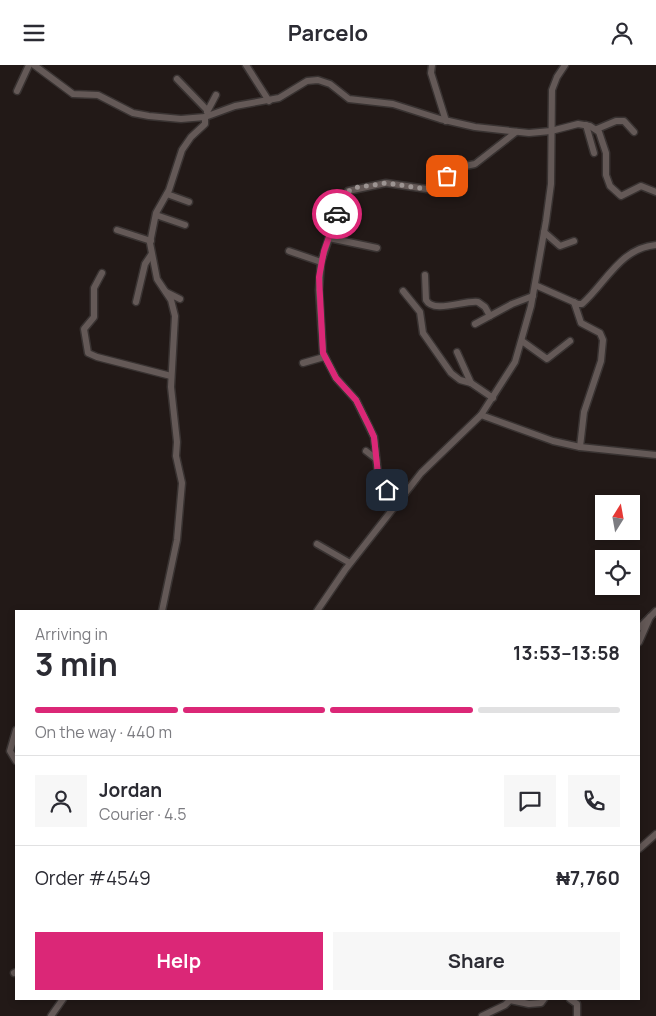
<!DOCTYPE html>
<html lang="en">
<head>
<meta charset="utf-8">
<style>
  :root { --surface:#fff; --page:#f7f7f7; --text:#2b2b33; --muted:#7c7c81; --line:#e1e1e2; --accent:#db2777 }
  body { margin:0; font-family:Manrope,sans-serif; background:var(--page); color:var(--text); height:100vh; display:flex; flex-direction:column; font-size:19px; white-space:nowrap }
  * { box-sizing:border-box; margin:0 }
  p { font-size:16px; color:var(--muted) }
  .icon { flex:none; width:28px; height:28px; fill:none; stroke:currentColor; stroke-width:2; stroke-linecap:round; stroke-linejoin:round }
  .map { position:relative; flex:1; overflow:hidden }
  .drawer { position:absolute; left:15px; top:545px; width:625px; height:390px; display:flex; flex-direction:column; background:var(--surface); border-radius:0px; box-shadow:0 2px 8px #0003 }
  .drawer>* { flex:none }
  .needle { width:32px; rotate:11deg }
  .tools { position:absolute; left:595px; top:430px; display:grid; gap:10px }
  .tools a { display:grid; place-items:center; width:45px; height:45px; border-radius:0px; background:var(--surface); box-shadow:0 2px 8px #0003; font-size:25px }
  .pin { position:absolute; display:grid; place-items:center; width:42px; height:42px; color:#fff; margin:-21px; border-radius:10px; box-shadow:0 2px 8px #0006 }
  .courier { position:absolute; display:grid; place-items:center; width:50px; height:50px; margin:-25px; border:4px solid #db2777; border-radius:50%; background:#fff; color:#222; box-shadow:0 1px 6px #0007 }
  .overview em { font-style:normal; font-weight:700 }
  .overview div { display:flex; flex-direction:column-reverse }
  .overview { display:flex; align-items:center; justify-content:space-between; height:85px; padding:0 20px }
  h1 { font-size:32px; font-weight:700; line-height:38px }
  .bar { display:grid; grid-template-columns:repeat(4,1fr); gap:8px 5px; align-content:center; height:60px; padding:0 20px }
  .bar i { height:6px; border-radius:4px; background:var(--line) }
  .bar .current { background:var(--accent) }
  .bar p { grid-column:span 4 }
  .line { display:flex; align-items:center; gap:12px; padding:0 20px; border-top:1px solid var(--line) }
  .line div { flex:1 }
  .round { display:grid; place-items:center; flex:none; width:52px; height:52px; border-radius:0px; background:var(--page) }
  .cta { display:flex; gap:10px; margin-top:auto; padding:10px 20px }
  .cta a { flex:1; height:58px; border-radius:0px; background:var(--accent); color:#fff; font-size:20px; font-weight:700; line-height:58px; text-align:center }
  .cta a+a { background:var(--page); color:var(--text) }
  header { display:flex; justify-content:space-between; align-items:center; height:65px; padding:0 20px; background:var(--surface); font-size:22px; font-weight:700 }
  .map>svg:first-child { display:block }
</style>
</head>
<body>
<header><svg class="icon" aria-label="menu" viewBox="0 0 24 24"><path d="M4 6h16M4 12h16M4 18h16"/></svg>Parcelo<svg class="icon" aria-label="person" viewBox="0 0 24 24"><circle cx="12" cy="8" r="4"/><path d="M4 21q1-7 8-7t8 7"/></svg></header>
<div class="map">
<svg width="656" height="951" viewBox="0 0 656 951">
  <rect width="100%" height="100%" fill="#221917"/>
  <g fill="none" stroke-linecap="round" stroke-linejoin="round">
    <g stroke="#393332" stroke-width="9">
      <g id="minor">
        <path d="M34 0 73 29 98 30 133 48 149 51 181 54 205 52 235 41 279 33 307 16 318 15 330 19 349 34 393 39 440 54 475 62 529 68 551 66 578 59 590 61 599 67 606 88V110L610 121 621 131 641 121 656 127"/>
        <path d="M246 0 269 36"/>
        <path d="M432 0 431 8 446 56"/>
        <path d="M177 14 207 45"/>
        <path d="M17 26 29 0"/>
        <path d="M207 47 216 30"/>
        <path d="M586 60 594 88"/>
        <path d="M597 64 616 56H624L634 67"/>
        <path d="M167 129 189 137"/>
        <path d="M156 150 185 160"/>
        <path d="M117 165 151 176"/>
        <path d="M544 167 560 181 574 176"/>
        <path d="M329 173 377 183"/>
        <path d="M289 186 321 197"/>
        <path d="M102 208 94 223V252L84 264 88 288 97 292 171 311"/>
        <path d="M425 210 426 235C434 249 464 235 478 237L485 242 490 251"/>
        <path d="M535 220 578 239H582C606 218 620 183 656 180"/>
        <path d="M403 226 420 247 423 268 451 308 460 315 471 318 493 333"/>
        <path d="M166 227 180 234"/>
        <path d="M136 237 145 199 151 190"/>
        <path d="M574 237 581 258 600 268 603 275 601 296 584 347 580 382"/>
        <path d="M475 259 512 239 533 231"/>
        <path d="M522 276 547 294 570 276"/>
        <path d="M457 287 471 318"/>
        <path d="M303 298 324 292"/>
        <path d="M481 350 553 376 580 382 656 390"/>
        <path d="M366 386 375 393"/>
        <path d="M400 435 387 425 378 409 374 372 356 335 336 313 323 288 319 225 321 197 340 140 348 126 386 118 427 124 442 120 451 104 475 99 516 67"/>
        <path d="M317 479 350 498"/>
        <path d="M162 546 177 475 182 418 176 391 177 377 171 322 175 251 171 235 157 214 150 178 156 148 169 125 182 85 191 72 205 59V52"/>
        <path d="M317 546 345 505 421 408 481 350 515 297 531 241 546 156 551 119 552 25 557 12 565 0"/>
        <path d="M639 563 656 546"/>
        <path d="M639 577 650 552"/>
        <path d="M16 665 10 686 16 696"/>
        <path d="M639 784 656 769"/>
        <path d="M14 908 16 907"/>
        <path d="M570 934 577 939V951"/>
        <path d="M510 935 529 939 541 938 544 934"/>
        <path d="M51 951 63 934"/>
        <path d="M482 951 505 940 511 934"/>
      </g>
    </g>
    <use href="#minor" stroke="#645957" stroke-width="6"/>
  </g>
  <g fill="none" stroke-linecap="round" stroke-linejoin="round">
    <path stroke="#9c9492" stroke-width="5" stroke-dasharray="0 9" d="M337 149 345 129 353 123 386 118 427 124 442 120 447 111"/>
    <path stroke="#db2777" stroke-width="6" d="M337 149 324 186 319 212 323 288 336 313 356 335 369 361 374 372 378 409 387 425"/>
  </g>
</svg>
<div class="tools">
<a><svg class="needle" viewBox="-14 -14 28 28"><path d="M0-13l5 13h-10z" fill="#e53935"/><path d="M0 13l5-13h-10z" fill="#7c7c81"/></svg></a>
<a><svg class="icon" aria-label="locate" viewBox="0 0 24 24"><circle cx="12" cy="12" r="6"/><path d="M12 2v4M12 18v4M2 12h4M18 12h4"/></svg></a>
</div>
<div class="pin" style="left:447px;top:111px;background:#ea580c"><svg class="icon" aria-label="bag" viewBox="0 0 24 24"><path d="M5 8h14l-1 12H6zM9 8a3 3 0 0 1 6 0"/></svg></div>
<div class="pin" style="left:387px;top:425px;background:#1f2937"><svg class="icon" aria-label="home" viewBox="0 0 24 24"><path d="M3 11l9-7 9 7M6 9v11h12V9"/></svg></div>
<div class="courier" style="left:337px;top:149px"><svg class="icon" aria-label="car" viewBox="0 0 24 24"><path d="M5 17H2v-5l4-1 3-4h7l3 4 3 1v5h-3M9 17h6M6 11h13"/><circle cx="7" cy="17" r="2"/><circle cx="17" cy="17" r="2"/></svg></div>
<section class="drawer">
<div class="overview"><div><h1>3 min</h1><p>Arriving in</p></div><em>13:53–13:58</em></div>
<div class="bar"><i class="current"></i><i class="current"></i><i class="current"></i><i></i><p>On the way · 440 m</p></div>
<div class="line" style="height:90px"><a class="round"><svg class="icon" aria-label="person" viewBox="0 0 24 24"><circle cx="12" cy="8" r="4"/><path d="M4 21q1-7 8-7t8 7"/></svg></a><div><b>Jordan</b><p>Courier · 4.5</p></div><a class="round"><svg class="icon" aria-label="chat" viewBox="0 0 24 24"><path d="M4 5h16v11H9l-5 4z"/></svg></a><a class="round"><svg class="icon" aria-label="phone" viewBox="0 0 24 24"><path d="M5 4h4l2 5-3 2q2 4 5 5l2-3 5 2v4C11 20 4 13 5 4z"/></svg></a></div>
<div class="line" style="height:65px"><div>Order #4549</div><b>₦7,760</b></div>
<div class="cta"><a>Help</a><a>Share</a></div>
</section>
</div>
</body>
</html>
